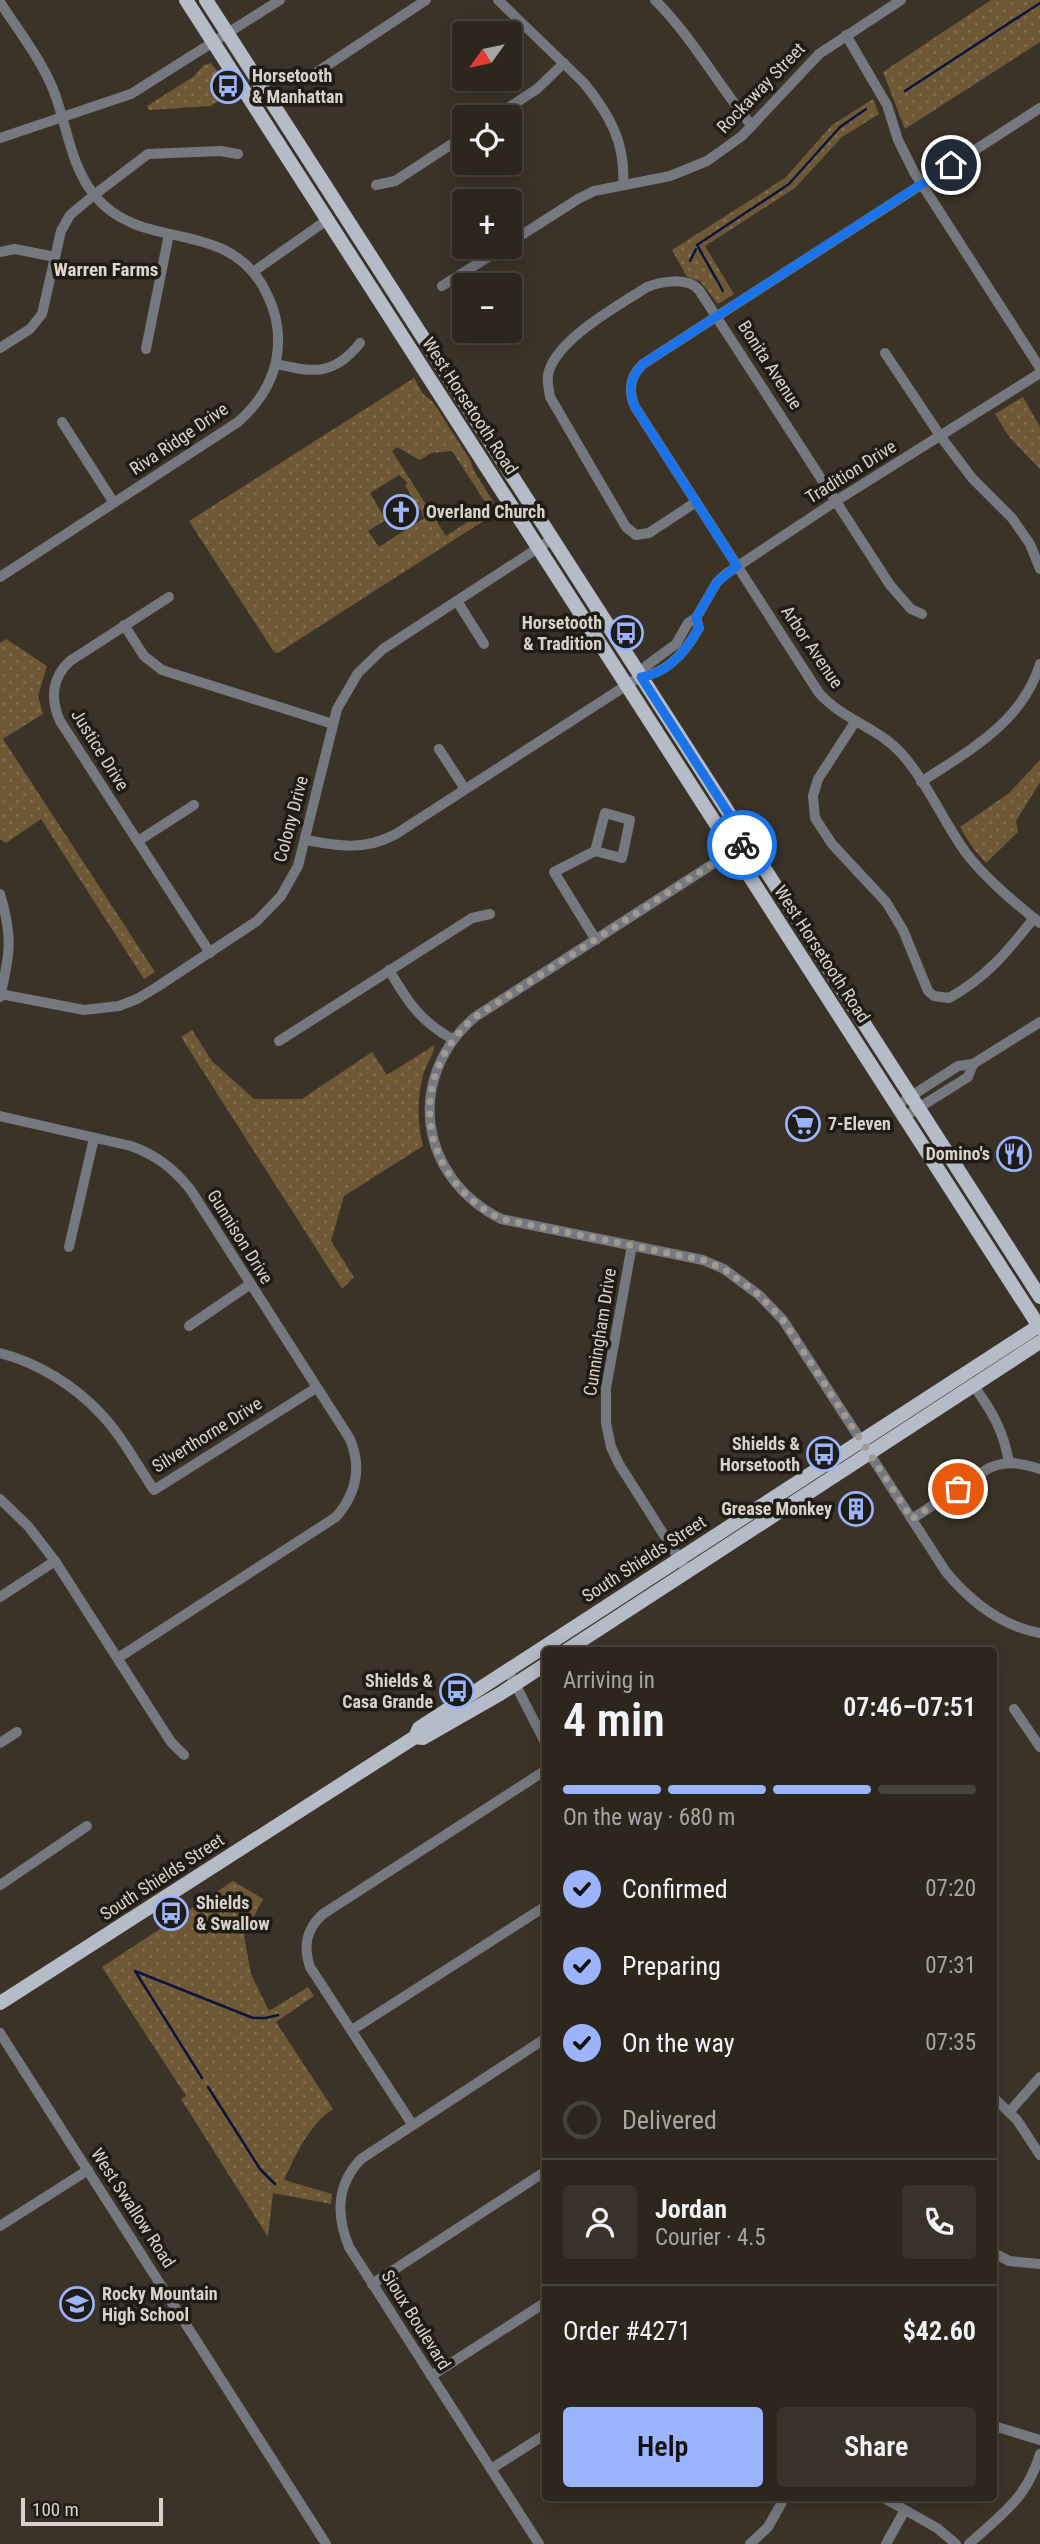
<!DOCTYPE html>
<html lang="en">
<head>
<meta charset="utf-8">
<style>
  :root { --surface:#2c261d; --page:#38322a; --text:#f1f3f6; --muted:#a6a5a4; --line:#48433b; --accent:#9bb4fd }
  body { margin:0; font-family:"Roboto Condensed",sans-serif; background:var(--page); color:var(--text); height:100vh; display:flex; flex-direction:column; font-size:26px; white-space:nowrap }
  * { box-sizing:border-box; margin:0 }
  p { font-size:23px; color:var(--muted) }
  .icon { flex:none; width:38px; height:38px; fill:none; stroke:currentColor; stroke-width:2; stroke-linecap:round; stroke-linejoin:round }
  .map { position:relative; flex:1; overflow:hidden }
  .drawer { position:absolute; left:542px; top:1647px; width:455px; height:854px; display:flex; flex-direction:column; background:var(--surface); border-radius:7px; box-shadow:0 4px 18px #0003,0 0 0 2px var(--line) }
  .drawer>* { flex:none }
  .needle { width:46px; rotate:237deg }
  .tools { position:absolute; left:452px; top:21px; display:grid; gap:14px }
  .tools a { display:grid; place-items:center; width:70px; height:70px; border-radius:7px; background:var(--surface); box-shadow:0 4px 18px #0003,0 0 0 2px var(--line); font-size:35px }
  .scale { position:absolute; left:21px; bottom:18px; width:142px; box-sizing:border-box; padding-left:7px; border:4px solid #d7d2ca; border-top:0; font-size:19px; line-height:24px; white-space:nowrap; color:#d7d2ca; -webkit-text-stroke:5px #1f1c16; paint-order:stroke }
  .pin { position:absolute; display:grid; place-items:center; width:60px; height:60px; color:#fff; margin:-30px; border:4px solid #fff; border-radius:50%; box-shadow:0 2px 7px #0007 }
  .courier { position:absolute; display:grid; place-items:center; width:70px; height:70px; margin:-35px; border:5px solid #1a73e8; border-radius:50%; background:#fff; color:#222; box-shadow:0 2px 9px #0007 }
  .head em { font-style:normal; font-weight:600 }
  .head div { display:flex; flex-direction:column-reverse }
  .head { display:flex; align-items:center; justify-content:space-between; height:119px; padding:0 21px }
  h1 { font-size:46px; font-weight:600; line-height:52px }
  .bar { display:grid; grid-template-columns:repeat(4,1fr); gap:10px 7px; align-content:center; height:84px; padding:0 21px }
  .bar i { height:9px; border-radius:5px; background:var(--line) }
  .bar .active { background:var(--accent) }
  .bar p { grid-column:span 4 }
  .line { display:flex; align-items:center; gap:18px; padding:0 21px; border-top:2px solid var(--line) }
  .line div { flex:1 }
  .round { display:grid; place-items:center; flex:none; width:74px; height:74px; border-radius:7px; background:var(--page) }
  ol { padding:0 21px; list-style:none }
  li { display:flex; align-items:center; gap:21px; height:77px }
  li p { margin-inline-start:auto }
  li .icon { padding:7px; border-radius:50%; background:var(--accent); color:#111; stroke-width:4 }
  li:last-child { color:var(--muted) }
  li i { width:38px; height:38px; border:4px solid var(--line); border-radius:50% }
  .button { display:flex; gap:14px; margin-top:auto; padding:14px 21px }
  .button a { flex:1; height:80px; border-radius:7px; background:var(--accent); color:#111; font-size:28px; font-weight:600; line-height:80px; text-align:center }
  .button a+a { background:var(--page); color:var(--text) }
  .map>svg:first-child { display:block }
</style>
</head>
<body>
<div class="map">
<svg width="1040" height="2544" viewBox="0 0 1040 2544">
  <defs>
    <pattern id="grass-dots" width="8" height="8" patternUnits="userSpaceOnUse" patternTransform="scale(1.75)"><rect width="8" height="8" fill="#6e5835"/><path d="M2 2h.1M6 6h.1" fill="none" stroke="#826f51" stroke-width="1.8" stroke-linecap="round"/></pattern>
  </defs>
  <rect width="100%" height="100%" fill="#3b3327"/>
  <g fill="url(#grass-dots)" fill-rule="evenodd">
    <path d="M991 0H1040V42L905 129 883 72Z"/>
    <path d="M211 63 230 88V93L211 106 149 110 147 106 193 77 204 65Z"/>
    <path d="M873 99 879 114 842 137 795 188 705 246 734 294 718 304 700 281 687 277 672 250 785 178 832 125Z"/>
    <path d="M414 378 423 394 433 402 470 460 474 471 499 511 278 653 274 652 189 521ZM397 447 420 460 431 453 452 451 489 508 446 536 392 451ZM399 475 408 483 405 485 418 508 422 511 421 512 424 518 379 547 368 531 386 520 370 493Z"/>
    <path d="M1023 397 1040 427V469L1010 438 995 414Z"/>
    <path d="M6 639 47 666 38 696 43 714 3 739 155 972 144 979 41 819 6 843 0 839V643Z"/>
    <path d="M1040 760V782L1016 821 1018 832 986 863 973 848 960 827 1009 793Z"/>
    <path d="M192 1030 212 1061 254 1099H302L372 1052 387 1075 435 1045C433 1055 427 1063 424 1072 417 1096 417 1122 423 1146L344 1196 331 1241 354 1277 342 1289 181 1037Z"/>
    <path d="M233 1881 263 1899 244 1936 251 1974 269 2011 308 1987 314 1996 276 2022 333 2109C309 2125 296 2154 284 2180L332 2194 331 2204 273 2193 268 2237 181 2099 186 2096 102 1967Z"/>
  </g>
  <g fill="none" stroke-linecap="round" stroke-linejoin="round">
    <g stroke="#0b143e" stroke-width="2.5">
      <path d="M905 91 1040 3"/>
      <path d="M690 261 696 249"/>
      <path d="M723 291 697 245 789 184 840 127 866 109"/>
      <path d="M202 2078 135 1971 253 2018H266L278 2015"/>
      <path d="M208 2087 260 2169 275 2184"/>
    </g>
    <g stroke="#76787f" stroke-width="10">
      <path d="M498 0 584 83C610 115 626 144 623 185"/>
      <path d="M655 0C693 38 718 85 752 126"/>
      <path d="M0 2C18 30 40 58 53 89 67 124 70 167 96 197 141 251 221 219 261 283 271 300 278 318 278 338 279 372 263 400 238 422L0 577"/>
      <path d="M846 35 887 105 898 140 914 172 1040 368"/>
      <path d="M308 78 426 0"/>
      <path d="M1040 108 643 364C630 376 628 391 635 407L819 693C843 720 877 727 901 753 927 782 943 821 966 853 987 880 1014 902 1040 923"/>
      <path d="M494 117 537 89 564 63"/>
      <path d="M0 138 131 94 280 0"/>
      <path d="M376 185 395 181 464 136"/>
      <path d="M509 243 578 199 594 191 670 176 707 161 742 136 819 54 901 0"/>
      <path d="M0 252 15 249 55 257"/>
      <path d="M253 272 327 220"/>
      <path d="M442 286 504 247"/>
      <path d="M0 348 30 329 42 314 61 231 70 215 94 195 148 154 220 151 238 154"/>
      <path d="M146 349 169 234"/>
      <path d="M885 353 941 437 972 478 1012 518 1030 544 1040 569"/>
      <path d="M276 364C312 372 333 377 360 343"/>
      <path d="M62 422 114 503"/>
      <path d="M696 502 649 533 636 535 626 527 550 397C549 390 547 382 548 375 554 340 620 305 647 287 662 281 688 277 699 290L890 585 911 609 922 614"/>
      <path d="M169 597 70 661C52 677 50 699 60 721L210 953"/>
      <path d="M457 601 484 644"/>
      <path d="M124 625 144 656 162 670 333 724"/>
      <path d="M641 676 646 666 676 644 688 623 696 618 717 582 726 574 836 501 1040 373"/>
      <path d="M855 722 818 779 813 796 815 818 832 844 886 902 903 930 928 991 934 996 949 998C987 977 1007 952 1034 918"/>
      <path d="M439 749 465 789"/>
      <path d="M921 782C968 751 1022 723 1040 664"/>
      <path d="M306 840C338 846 365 851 396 834L641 676C668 674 686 651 699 628L696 618"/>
      <path d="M138 841 194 805"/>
      <path d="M747 842 475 1017C405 1077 418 1177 501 1219L703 1260 724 1269 759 1295 783 1320 946 1572C971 1602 1001 1626 1040 1633"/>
      <path d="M595 851 605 813 630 820 622 858 595 851 554 872 596 940"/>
      <path d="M0 894C13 936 10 955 0 997"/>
      <path d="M389 970C408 1002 419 1020 452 1039"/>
      <path d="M0 994 84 1010 119 1006 137 999 157 987 257 921 281 896 298 866 337 709 358 673 383 649 552 539"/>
      <path d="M279 1041 472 918 490 914"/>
      <path d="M905 1100 958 1066 973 1064 1040 1022"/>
      <path d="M0 1116 131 1146C156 1155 173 1168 190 1189L350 1439C362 1468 356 1494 336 1517L118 1658"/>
      <path d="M904 1117 968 1077 973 1064"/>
      <path d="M632 1245 606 1388V1423L611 1447 619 1464 683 1565"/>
      <path d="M69 1247 94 1138"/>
      <path d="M189 1326 249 1285"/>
      <path d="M0 1353C37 1362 75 1386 101 1414 122 1436 137 1465 154 1490L316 1388"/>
      <path d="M974 1386C993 1413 1003 1430 1009 1462"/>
      <path d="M0 1499 28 1526 55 1561 171 1742 184 1755"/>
      <path d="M912 1519 989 1468C1007 1460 1021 1463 1040 1469"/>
      <path d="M0 1597 55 1561"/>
      <path d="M512 1678 546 1744"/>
      <path d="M1014 1709 1040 1747"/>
      <path d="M0 1743 17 1732"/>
      <path d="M0 1885 87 1826"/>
      <path d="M352 2030 546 1906"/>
      <path d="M0 2033 326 2544"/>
      <path d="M994 2098 1017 2120 1040 2155"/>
      <path d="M1010 2111 1040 2077"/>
      <path d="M412 2124 310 1967C303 1946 306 1929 323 1914L546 1770"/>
      <path d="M0 2226 88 2170"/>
      <path d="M994 2253 1009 2261 1040 2264"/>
      <path d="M372 2284 546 2171"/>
      <path d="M431 2376 546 2302"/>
      <path d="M994 2426 1040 2440"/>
      <path d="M491 2469 546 2434"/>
      <path d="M882 2497 937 2528 956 2544"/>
      <path d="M539 2544 349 2247C336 2215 336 2185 361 2159L546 2038"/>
      <path d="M750 2544 768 2527 785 2497"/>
      <path d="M886 2544 905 2510"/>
      <path d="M969 2544C1002 2514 1027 2498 1040 2454"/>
    </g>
    <g stroke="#b6bbc8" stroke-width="14">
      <path d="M186 0 1040 1328"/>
      <path d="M206 0 1040 1297"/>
      <path d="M567 1650 1040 1342"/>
      <path d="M415 1737 419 1728 1040 1325"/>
      <path d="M0 2003 415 1737 423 1738 500 1694 546 1664"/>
    </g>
  </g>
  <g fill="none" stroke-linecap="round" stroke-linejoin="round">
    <path stroke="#a09a91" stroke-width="7" stroke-dasharray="0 12.6" d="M742 845 475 1017C405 1076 418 1178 501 1219L703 1260 724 1269 759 1295 783 1320 912 1519 958 1489"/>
    <path stroke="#1a73e8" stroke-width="9" d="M742 845 747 842 641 677C668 674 686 651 699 628L696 618 717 582 737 566 635 407C628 390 630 377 643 364L951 165"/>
  </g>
  <defs>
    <g id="bus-ring" transform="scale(1.75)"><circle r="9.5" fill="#1f1c16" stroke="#9bb4fd" stroke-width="1.5"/><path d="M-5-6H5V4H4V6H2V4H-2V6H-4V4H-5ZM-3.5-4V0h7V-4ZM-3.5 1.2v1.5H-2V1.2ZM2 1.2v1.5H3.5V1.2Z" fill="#9bb4fd"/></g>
    <g id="church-ring" transform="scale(1.75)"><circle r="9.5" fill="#1f1c16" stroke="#9bb4fd" stroke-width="1.5"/><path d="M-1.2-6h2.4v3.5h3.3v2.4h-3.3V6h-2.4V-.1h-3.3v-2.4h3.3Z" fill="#9bb4fd"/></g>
    <g id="supermarket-ring" transform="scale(1.75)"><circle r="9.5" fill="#1f1c16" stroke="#9bb4fd" stroke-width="1.5"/><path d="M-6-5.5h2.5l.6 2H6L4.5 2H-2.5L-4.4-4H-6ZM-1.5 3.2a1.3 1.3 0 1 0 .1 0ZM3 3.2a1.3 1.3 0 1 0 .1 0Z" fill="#9bb4fd"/></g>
    <g id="restaurant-ring" transform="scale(1.75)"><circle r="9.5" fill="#1f1c16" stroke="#9bb4fd" stroke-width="1.5"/><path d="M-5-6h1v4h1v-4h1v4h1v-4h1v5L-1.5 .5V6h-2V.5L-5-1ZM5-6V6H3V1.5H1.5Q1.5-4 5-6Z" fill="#9bb4fd"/></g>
    <g id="building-ring" transform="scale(1.75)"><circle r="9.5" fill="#1f1c16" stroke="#9bb4fd" stroke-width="1.5"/><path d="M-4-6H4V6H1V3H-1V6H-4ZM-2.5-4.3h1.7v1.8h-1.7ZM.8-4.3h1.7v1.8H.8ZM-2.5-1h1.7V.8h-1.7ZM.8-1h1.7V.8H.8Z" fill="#9bb4fd"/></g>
    <g id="school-ring" transform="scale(1.75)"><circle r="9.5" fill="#1f1c16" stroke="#9bb4fd" stroke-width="1.5"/><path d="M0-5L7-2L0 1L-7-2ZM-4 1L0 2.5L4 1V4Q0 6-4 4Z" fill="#9bb4fd"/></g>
  </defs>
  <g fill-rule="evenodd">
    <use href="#bus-ring" x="228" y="86"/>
    <use href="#church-ring" x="401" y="512"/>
    <use href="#bus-ring" x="626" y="633"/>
    <use href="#supermarket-ring" x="803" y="1124"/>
    <use href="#restaurant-ring" x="1014" y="1154"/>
    <use href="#bus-ring" x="824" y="1454"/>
    <use href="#building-ring" x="856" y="1509"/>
    <use href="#bus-ring" x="457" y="1691"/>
    <use href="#bus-ring" x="171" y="1913"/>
    <use href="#school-ring" x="77" y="2304"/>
  </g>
  <g text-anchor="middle" stroke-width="7" stroke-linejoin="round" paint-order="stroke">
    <g font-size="18" font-weight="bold" fill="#d7d2ca" stroke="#1f1c16" text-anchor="start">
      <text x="252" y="82">Horsetooth<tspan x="252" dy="21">&amp; Manhattan</tspan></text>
      <text x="426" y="518">Overland Church</text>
      <text x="602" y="629" text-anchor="end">Horsetooth<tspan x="602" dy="21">&amp; Tradition</tspan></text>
      <text x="828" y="1130">7-Eleven</text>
      <text x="990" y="1160" text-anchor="end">Domino's</text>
      <text x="800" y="1450" text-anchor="end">Shields &amp;<tspan x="800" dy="21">Horsetooth</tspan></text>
      <text x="832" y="1515" text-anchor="end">Grease Monkey</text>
      <text x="433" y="1687" text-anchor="end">Shields &amp;<tspan x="433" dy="21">Casa Grande</tspan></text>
      <text x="196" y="1909">Shields<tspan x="196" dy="21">&amp; Swallow</tspan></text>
      <text x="102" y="2300">Rocky Mountain<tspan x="102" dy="21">High School</tspan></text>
    </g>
    <g font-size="18" fill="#d7d2ca" stroke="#1f1c16">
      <text transform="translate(761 88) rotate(-46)" y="6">Rockaway Street</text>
      <text transform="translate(770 365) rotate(57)" y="6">Bonita Avenue</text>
      <text transform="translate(470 406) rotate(57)" y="6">West Horsetooth Road</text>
      <text transform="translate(179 439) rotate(-34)" y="6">Riva Ridge Drive</text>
      <text transform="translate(851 472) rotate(-32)" y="6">Tradition Drive</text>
      <text transform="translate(812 647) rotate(56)" y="6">Arbor Avenue</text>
      <text transform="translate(100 750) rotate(58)" y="6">Justice Drive</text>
      <text transform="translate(291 819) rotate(-75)" y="6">Colony Drive</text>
      <text transform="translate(822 954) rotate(57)" y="6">West Horsetooth Road</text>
      <text transform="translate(240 1237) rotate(58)" y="6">Gunnison Drive</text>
      <text transform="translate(600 1332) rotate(-81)" y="6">Cunningham Drive</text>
      <text transform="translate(207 1435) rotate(-32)" y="6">Silverthorne Drive</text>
      <text transform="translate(644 1559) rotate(-33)" y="6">South Shields Street</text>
      <text transform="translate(162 1877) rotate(-33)" y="6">South Shields Street</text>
      <text transform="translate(133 2208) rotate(57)" y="6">West Swallow Road</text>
      <text transform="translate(416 2320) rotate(58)" y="6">Sioux Boulevard</text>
    </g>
    <g font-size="19" font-weight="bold" fill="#e0d7c8" stroke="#1f1c16">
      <text x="106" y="276">Warren Farms</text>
    </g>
  </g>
</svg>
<div class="tools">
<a><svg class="needle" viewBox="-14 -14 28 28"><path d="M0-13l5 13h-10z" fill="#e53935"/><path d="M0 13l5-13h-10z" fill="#a6a5a4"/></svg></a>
<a><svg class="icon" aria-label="locate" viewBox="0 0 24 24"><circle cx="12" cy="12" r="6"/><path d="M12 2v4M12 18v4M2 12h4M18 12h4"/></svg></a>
<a>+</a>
<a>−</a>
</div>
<div class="scale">100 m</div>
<div class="pin" style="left:958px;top:1489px;background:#ea580c"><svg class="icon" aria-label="bag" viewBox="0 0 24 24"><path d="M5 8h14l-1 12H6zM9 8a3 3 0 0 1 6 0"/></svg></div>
<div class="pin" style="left:951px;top:165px;background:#1f2937"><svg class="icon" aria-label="home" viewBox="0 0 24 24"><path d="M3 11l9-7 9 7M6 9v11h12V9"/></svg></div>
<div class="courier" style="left:742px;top:845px"><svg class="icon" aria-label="bike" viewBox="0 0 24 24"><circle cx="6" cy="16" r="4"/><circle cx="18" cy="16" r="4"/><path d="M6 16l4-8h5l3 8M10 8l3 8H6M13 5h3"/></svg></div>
<section class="drawer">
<div class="head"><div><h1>4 min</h1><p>Arriving in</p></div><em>07:46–07:51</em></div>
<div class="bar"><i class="active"></i><i class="active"></i><i class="active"></i><i></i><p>On the way · 680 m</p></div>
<ol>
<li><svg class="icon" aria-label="check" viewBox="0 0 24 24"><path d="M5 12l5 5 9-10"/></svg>Confirmed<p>07:20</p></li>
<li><svg class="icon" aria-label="check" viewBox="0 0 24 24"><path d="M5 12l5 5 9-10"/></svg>Preparing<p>07:31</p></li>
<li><svg class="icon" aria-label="check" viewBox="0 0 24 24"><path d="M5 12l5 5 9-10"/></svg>On the way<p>07:35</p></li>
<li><i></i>Delivered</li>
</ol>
<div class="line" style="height:126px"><a class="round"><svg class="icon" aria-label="person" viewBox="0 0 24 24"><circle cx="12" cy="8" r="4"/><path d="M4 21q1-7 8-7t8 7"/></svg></a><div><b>Jordan</b><p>Courier · 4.5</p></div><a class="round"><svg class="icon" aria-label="phone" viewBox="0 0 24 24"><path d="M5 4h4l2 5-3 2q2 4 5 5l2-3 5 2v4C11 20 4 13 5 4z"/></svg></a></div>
<div class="line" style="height:91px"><div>Order #4271</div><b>$42.60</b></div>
<div class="button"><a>Help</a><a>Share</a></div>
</section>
</div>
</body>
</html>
